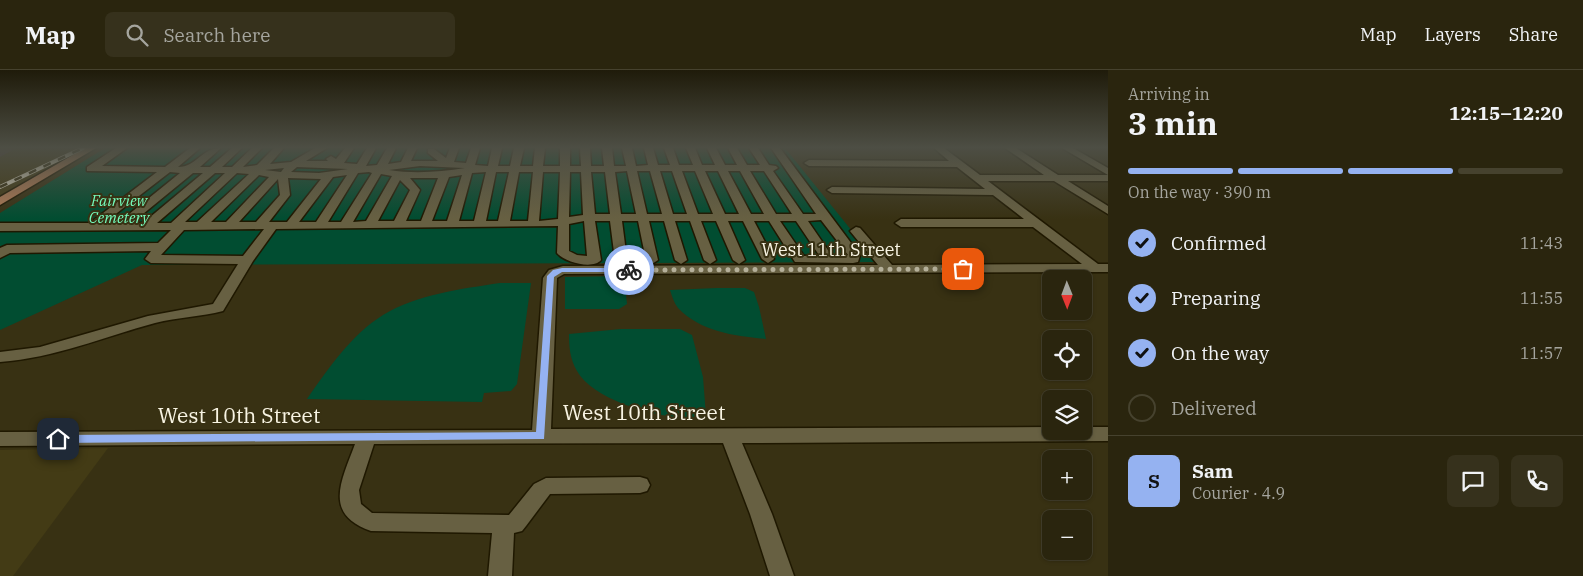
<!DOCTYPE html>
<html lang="en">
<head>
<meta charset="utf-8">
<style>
  :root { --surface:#2a250e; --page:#36311c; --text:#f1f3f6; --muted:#a5a59e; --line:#46422e; --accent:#95b2f1 }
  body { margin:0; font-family:"IBM Plex Serif",serif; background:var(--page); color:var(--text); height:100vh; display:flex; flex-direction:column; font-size:19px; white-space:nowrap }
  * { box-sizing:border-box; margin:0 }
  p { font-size:16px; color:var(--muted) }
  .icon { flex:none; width:28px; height:28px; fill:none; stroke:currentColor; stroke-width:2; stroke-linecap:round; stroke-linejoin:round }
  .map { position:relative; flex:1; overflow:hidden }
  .sheet { display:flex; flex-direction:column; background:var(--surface); width:475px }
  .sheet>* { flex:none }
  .needle { width:32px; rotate:179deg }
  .fabs { position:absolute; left:1042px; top:200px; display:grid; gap:10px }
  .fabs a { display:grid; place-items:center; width:50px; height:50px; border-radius:8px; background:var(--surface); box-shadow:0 1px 4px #0004,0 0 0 1px var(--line); font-size:25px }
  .pin { position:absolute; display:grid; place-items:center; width:42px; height:42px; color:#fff; margin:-21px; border-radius:10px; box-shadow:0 2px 8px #0006 }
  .courier { position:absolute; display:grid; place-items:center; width:50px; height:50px; margin:-25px; border:4px solid #95b2f1; border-radius:50%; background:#fff; color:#222; box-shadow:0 1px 6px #0007 }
  .head em { font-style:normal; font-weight:700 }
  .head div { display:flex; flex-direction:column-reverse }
  .head { display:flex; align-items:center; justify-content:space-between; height:85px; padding:0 20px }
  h1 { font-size:32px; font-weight:700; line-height:38px }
  .bar { display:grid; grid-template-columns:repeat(4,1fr); gap:8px 5px; align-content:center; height:60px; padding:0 20px }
  .bar i { height:6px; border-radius:4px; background:var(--line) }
  .bar .selected { background:var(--accent) }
  .bar p { grid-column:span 4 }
  .line { display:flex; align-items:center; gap:12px; padding:0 20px; border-top:1px solid var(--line) }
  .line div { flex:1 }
  .round { display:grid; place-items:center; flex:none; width:52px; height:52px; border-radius:8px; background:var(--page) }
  ol { padding:0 20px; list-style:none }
  li { display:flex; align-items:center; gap:15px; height:55px }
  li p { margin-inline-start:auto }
  li .icon { padding:5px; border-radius:50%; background:var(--accent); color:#111; stroke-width:4 }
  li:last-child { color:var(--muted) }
  li i { width:28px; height:28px; border:2px solid var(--line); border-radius:50% }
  header { display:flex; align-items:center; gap:30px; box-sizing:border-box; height:70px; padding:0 25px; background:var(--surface); border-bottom:1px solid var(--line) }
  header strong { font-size:24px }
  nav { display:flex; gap:28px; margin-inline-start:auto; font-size:18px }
  .search { width:350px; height:45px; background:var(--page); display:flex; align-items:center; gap:12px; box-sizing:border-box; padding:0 18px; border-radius:8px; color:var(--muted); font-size:19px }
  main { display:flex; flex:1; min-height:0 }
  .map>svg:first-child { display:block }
</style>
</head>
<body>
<header>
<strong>Map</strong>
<div class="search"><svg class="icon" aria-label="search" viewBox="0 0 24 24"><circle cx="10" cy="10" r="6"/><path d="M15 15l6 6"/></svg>Search here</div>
<nav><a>Map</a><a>Layers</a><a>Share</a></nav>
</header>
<main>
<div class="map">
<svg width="1108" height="506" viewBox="0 0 1108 506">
  <rect width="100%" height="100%" fill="#383113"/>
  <g fill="#433b15">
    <path d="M0 78H83L0 127Z"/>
    <path d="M108 378 13 506H0V380Z"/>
  </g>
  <g fill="#014d31">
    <path d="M105 78H785L877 192 142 195 0 260V143Z"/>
    <path d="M624 206 627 234 619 239H565V207Z"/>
    <path d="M500 213H531L517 314 511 321 484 323 482 332 307 329C328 299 351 265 383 245 418 224 461 219 500 213Z"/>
    <path d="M717 218H745L754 222 759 237 766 269C735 266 701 262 678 238 674 233 672 226 670 220Z"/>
    <path d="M621 259H680L692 265 703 307 706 346C697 346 688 348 679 347 650 346 592 328 577 301 570 289 569 277 569 264Z"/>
  </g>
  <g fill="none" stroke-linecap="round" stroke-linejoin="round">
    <g stroke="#1f1800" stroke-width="3">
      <g id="minor">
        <path d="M116 78H127L102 96 165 97 190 78H200L178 97C197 97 201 78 221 78L200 97H210L232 78H242L222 97H232L252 78H262L243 97 257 95 274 78H284L270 94 291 92 315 78H327L306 91H328L326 89 331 86 336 89 345 78H354L344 93 357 94 367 78H376L366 96 377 95 387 78H396L388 94 401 92 408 78H417L411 91H438L428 83V79H434L446 88 450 78H459L454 92 466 93 471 78H480L475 95 488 96 492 78H502L498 96H510L514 78H524L520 96H533L535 78H545L543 96H560V78H570V96H581L580 78H590L591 96H604L602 78H612L614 96H626L622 78H632L636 96 648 95 644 78H653L658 95H670L664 78H673L679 95H693L686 78H695L702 95H715L707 78H716L725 95H737L728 78H737L747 95H760L749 78H758L769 95 776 96 778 98 773 101 803 144H816L771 78H780L860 185 858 192 853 193 795 192 769 151H754L774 189 768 193 762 189 743 151H728L745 190 739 194 733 190 716 151H701L716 190 710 194 704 190 690 151H675L687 190 681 194 675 190 664 151H649L658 190 652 194 646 190 638 151H622L627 190 621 194 615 190 610 151H595L601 190C593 200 564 192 557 183L558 156 276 159 253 191 223 241C201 247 178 247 155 253 103 267 55 288 0 292V282L40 277 148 246 213 234 238 194 151 193 145 189 151 181 10 183 0 188V178L7 175 158 173 171 160 0 161V153H90L157 102 87 101V97ZM420 96 464 98H465C440 102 414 104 389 100ZM297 97 348 99 319 103 291 102ZM284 98 281 102 265 100ZM627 101 636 144H621L615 102ZM637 101H650L662 144H647ZM660 101H672L687 144H673ZM682 101H695L713 144H698ZM705 101H718L739 144H725ZM728 101H740L764 144H751ZM750 101H764L792 144H776ZM170 102 180 103 118 153H104ZM369 102 372 103 341 152H328L358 103ZM486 102 474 151H459L472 103ZM496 102H509L498 151H486ZM519 102H533L528 151H510ZM543 102H560L558 149 539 151ZM570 102H581L583 145 569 147ZM591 102H605L610 144H595ZM193 103H203L143 153H132ZM215 103H225L171 153H157ZM237 103 249 104 197 152H185ZM381 104 392 106 366 151 353 152ZM259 105 269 107 226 152H211ZM347 105 316 152H299L333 107ZM462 105 447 151H432L449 107ZM288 108 321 109 287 152H269L290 125ZM410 108H438L421 151H406L420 120ZM278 109 280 125 256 152H239ZM400 110 410 120 394 151H378ZM821 150 848 185 832 186 808 151ZM584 151 587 186 577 185 569 181V154ZM780 151H796L819 185 804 186ZM264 159 243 186 161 185 184 160Z"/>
        <path d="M934 78H944L980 105H1044L1005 78H1016L1058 105H1108L1062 78H1073L1108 98V111H1068L1108 136V144L1054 111H988L1098 194H1108V202L564 204 557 208 551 359 1051 357V361H1084V357H1108V371L742 373 772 444 794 506H770L750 444 723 373 374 374 359 420 361 434 372 443 509 445 534 414 546 408 640 407 647 409 650 415 647 421 640 423 550 424 526 456 522 461 514 463 512 506H488L492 463 371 461C322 444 342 410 355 374L0 376V362L532 360 543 208 549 200 563 196 878 195 850 161 856 157 860 158 892 195 1082 194 1033 157H901L895 153 901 149H1024L993 125 832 123 827 120 832 117 985 119 957 97 809 96 804 93 809 90 949 91Z"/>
      </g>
    </g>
    <g stroke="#1f1800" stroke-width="3">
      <path id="major" d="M85 78H96L0 135V127Z"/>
    </g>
    <use href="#minor" fill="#676042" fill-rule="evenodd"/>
    <use href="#major" fill="#b07c57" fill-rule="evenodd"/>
    <g stroke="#dbd6c3" stroke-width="4">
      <path id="rail" d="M0 117 83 78"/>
    </g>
    <use href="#rail" stroke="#383113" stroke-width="2.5" stroke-dasharray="8" stroke-linecap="butt"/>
  </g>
  <path fill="#4c3741" d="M0 78H16L0 87Z"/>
  <linearGradient id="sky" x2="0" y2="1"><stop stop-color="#1f1b0a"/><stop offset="0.52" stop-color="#4d4e44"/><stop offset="1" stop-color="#4d4e44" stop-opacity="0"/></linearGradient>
  <rect width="1108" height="149" fill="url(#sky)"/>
  <path fill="#95b2f1" d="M562 198H629L633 200 629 202H562L554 207 544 369 58 373 53 369 58 365 536 362 547 206 553 200Z"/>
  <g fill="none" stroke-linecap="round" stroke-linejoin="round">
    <path stroke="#b5b09a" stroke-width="5" stroke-dasharray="0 9" d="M629 200 963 199"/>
  </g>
  <g text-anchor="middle" stroke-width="4" stroke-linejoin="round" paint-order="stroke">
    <g font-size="15" font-style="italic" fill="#75fdbd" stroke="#383113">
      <text x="119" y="136">Fairview<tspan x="119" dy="17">Cemetery</tspan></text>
    </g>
    <g font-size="18" fill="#f8f4e3" stroke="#383113">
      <text x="831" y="186">West 11th Street</text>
    </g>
    <g font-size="21" fill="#f8f4e3" stroke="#383113">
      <text x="644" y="350">West 10th Street</text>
      <text x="239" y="353">West 10th Street</text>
    </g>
  </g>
</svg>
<div class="fabs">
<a><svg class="needle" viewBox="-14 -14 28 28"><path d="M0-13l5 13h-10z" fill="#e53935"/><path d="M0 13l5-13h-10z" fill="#a5a59e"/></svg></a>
<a><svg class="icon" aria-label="locate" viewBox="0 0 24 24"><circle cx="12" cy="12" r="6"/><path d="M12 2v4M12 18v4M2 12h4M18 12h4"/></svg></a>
<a><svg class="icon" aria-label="layers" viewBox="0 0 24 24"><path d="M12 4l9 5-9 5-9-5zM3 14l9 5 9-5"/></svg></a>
<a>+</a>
<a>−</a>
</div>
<div class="pin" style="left:963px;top:199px;background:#ea580c"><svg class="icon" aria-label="bag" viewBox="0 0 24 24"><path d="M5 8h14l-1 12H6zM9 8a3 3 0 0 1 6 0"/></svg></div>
<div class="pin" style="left:58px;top:369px;background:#1f2937"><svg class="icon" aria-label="home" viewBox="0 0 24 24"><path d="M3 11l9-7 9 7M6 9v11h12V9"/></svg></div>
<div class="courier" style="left:629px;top:200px"><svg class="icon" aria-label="bike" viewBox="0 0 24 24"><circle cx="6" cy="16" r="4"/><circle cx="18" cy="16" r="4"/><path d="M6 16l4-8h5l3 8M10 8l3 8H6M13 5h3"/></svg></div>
</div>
<section class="sheet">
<div class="head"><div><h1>3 min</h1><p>Arriving in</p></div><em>12:15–12:20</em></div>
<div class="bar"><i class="selected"></i><i class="selected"></i><i class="selected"></i><i></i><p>On the way · 390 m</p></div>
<ol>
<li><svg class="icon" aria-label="check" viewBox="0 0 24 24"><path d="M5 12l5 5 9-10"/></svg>Confirmed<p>11:43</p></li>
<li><svg class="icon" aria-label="check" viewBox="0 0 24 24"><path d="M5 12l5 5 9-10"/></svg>Preparing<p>11:55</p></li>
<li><svg class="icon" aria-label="check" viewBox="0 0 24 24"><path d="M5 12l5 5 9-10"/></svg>On the way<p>11:57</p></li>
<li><i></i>Delivered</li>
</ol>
<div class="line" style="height:90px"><b class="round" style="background:var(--accent);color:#111">S</b><div><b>Sam</b><p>Courier · 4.9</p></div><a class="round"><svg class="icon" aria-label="chat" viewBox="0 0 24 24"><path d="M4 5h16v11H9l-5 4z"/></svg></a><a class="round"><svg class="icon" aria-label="phone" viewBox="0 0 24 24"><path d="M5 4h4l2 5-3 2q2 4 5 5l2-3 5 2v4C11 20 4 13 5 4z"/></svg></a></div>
</section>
</main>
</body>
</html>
